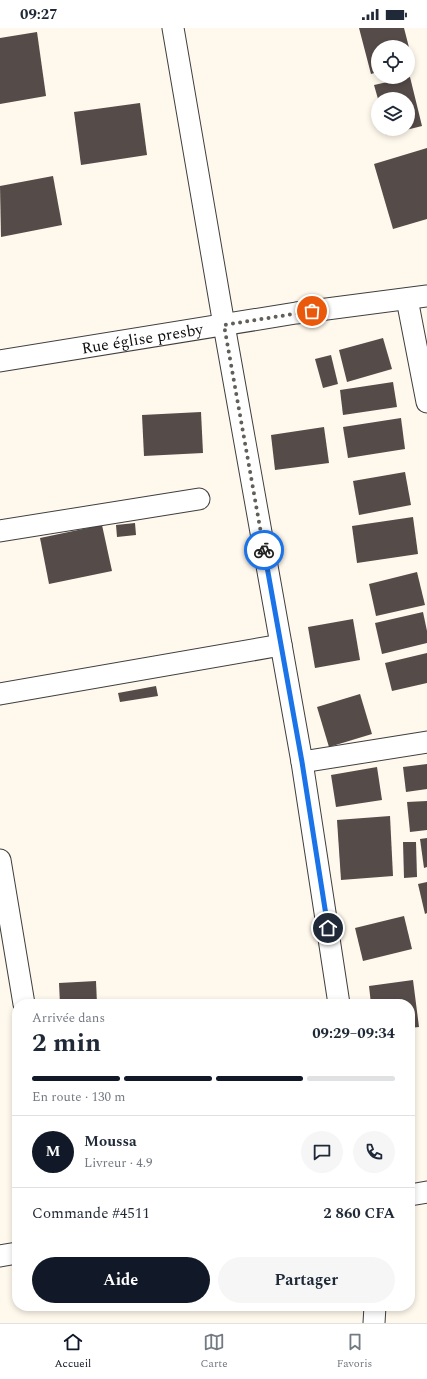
<!DOCTYPE html>
<html lang="fr">
<head>
<meta charset="utf-8">
<style>
  :root { --surface:#fff; --page:#f6f6f7; --text:#1f2937; --muted:#747a83; --line:#e0e1e3; --accent:#111827 }
  body { margin:0; font-family:Spectral,serif; background:var(--page); color:var(--text); height:100vh; display:flex; flex-direction:column; font-size:15px; white-space:nowrap }
  * { box-sizing:border-box; margin:0 }
  p { font-size:13px; color:var(--muted) }
  .icon { flex:none; width:22px; height:22px; fill:none; stroke:currentColor; stroke-width:2; stroke-linecap:round; stroke-linejoin:round }
  .map { position:relative; flex:1; overflow:hidden }
  .panel { position:absolute; left:12px; top:971px; width:403px; height:312px; display:flex; flex-direction:column; background:var(--surface); border-radius:16px; box-shadow:0 2px 6px #0003 }
  .panel>* { flex:none }
  .buttons { position:absolute; left:371px; top:12px; display:grid; gap:8px }
  .buttons a { display:grid; place-items:center; width:44px; height:44px; border-radius:50%; background:var(--surface); box-shadow:0 2px 6px #0003; font-size:20px }
  .pin { position:absolute; display:grid; place-items:center; width:34px; height:34px; color:#fff; margin:-17px; border:2px solid #fff; border-radius:50%; box-shadow:0 1px 4px #0007 }
  .courier { position:absolute; display:grid; place-items:center; width:40px; height:40px; margin:-20px; border:3px solid #1a73e8; border-radius:50%; background:#fff; color:#222; box-shadow:0 1px 5px #0007 }
  .head em { font-style:normal; font-weight:700 }
  .head div { display:flex; flex-direction:column-reverse }
  .head { display:flex; align-items:center; justify-content:space-between; height:68px; padding:0 20px }
  h1 { font-size:26px; font-weight:700; line-height:30px }
  .bar { display:grid; grid-template-columns:repeat(4,1fr); gap:6px 4px; align-content:center; height:48px; padding:0 20px }
  .bar i { height:5px; border-radius:3px; background:var(--line) }
  .bar .on { background:var(--accent) }
  .bar p { grid-column:span 4 }
  .line { display:flex; align-items:center; gap:10px; padding:0 20px; border-top:1px solid var(--line) }
  .line div { flex:1 }
  .round { display:grid; place-items:center; flex:none; width:42px; height:42px; border-radius:21px; background:var(--page) }
  .primary-button { display:flex; gap:8px; margin-top:auto; padding:8px 20px }
  .primary-button a { flex:1; height:46px; border-radius:24px; background:var(--accent); color:#fff; font-size:16px; font-weight:700; line-height:46px; text-align:center }
  .primary-button a+a { background:var(--page); color:var(--text) }
  .status { display:flex; justify-content:space-between; align-items:center; height:28px; padding:0 20px; background:var(--surface); direction:ltr }
  .status svg { height:11px; fill:currentColor }
  .menu { display:flex; justify-content:space-around; align-items:center; height:56px; border-top:1px solid var(--line); background:var(--surface); font-size:11px; color:var(--muted) }
  .menu a { display:grid; justify-items:center; gap:2px }
  .menu .on { color:var(--accent) }
  .map>svg:first-child { display:block }
</style>
</head>
<body>
<div class="status"><b>09:27</b><svg viewBox="0 0 49 12"><path d="M0 12V9h3v3zM5 12V6h3v6zM10 12V3h3v9zM15 12V0h3v12zM26 1h20v11H26zM47 4h2v5h-2z"/></svg></div>
<div class="map">
<svg width="427" height="1295" viewBox="0 0 427 1295">
  <rect width="100%" height="100%" fill="#fff8ec"/>
  <g fill="#554b48">
    <path d="M359 0H404L413 35 408 36V19H378V44L371 46Z"/>
    <path d="M37 4 46 68 0 76V10Z"/>
    <path d="M410 49 422 98 386 107 385 101H408V71H378L374 57Z"/>
    <path d="M140 75 147 127 81 137 74 84Z"/>
    <path d="M427 120V191L393 201 374 136Z"/>
    <path d="M53 148 62 197 1 209 0 158Z"/>
    <path d="M383 310 392 341 347 354 339 322Z"/>
    <path d="M331 327 338 356 323 360 315 331Z"/>
    <path d="M393 354 397 379 343 387 340 362Z"/>
    <path d="M201 384 203 425 144 428 142 387Z"/>
    <path d="M401 390 405 421 348 430 343 399Z"/>
    <path d="M324 399 329 435 275 442 271 407Z"/>
    <path d="M405 444 411 477 359 487 353 453Z"/>
    <path d="M413 489 418 526 357 535 352 498Z"/>
    <path d="M135 495 136 507 117 509 116 497Z"/>
    <path d="M102 497 112 543 49 556 40 510Z"/>
    <path d="M417 544 425 577 376 588 369 556Z"/>
    <path d="M423 584 427 603V615L382 626 375 595Z"/>
    <path d="M353 591 360 632 315 640 308 599Z"/>
    <path d="M427 625V655L392 663 385 635Z"/>
    <path d="M156 658 158 668 120 674 118 665Z"/>
    <path d="M360 666 372 706 329 719 317 679Z"/>
    <path d="M427 736V761L406 764 403 739Z"/>
    <path d="M377 739 382 772 336 779 331 747Z"/>
    <path d="M427 773V802L410 804 407 774Z"/>
    <path d="M390 788 393 848 341 852 337 792Z"/>
    <path d="M427 810V839L424 840 420 811Z"/>
    <path d="M403 814H416L417 849 404 850Z"/>
    <path d="M427 854V885L425 886 418 856Z"/>
    <path d="M404 888 412 921 363 933 355 900Z"/>
    <path d="M413 952 419 999 410 1000V976H371L369 958Z"/>
    <path d="M96 953 97 976H60L59 955Z"/>
  </g>
  <g fill="none" stroke-linecap="round" stroke-linejoin="round">
    <g stroke="#3f3f3f" stroke-width="23">
      <g id="street">
        <path d="M173 0 224 297 302 734 339 976"/>
        <path d="M407 271 427 374"/>
        <path id="s1" d="M0 333 296 285 427 268"/>
        <path d="M0 503 199 471"/>
        <path d="M0 666 281 617"/>
        <path d="M302 734 427 714"/>
        <path d="M0 832 24 976"/>
        <path d="M410 1167 427 1164"/>
        <path d="M0 1228 17 1225"/>
        <path d="M374 1295 375 1278"/>
      </g>
    </g>
    <use href="#street" stroke="#fff" stroke-width="21"/>
  </g>
  <g fill="none" stroke-linecap="round" stroke-linejoin="round">
    <path stroke="#615f5a" stroke-width="4" stroke-dasharray="0 7.2" d="M264 522 224 297 312 283"/>
    <path stroke="#1a73e8" stroke-width="5" d="M264 522 302 734 328 900"/>
  </g>
  <g text-anchor="middle" stroke-width="4" stroke-linejoin="round" paint-order="stroke">
    <g font-size="16" fill="#0c0c0c" stroke="#fff">
      <text dy="6" stroke="none"><textPath href="#s1" startOffset="144">Rue église presby</textPath></text>
    </g>
  </g>
</svg>
<div class="buttons">
<a><svg class="icon" aria-label="locate" viewBox="0 0 24 24"><circle cx="12" cy="12" r="6"/><path d="M12 2v4M12 18v4M2 12h4M18 12h4"/></svg></a>
<a><svg class="icon" aria-label="layers" viewBox="0 0 24 24"><path d="M12 4l9 5-9 5-9-5zM3 14l9 5 9-5"/></svg></a>
</div>
<div class="pin" style="left:312px;top:283px;background:#ea580c"><svg class="icon" aria-label="bag" viewBox="0 0 24 24"><path d="M5 8h14l-1 12H6zM9 8a3 3 0 0 1 6 0"/></svg></div>
<div class="pin" style="left:328px;top:900px;background:#1f2937"><svg class="icon" aria-label="home" viewBox="0 0 24 24"><path d="M3 11l9-7 9 7M6 9v11h12V9"/></svg></div>
<div class="courier" style="left:264px;top:522px"><svg class="icon" aria-label="bike" viewBox="0 0 24 24"><circle cx="6" cy="16" r="4"/><circle cx="18" cy="16" r="4"/><path d="M6 16l4-8h5l3 8M10 8l3 8H6M13 5h3"/></svg></div>
<section class="panel">
<div class="head"><div><h1>2 min</h1><p>Arrivée dans</p></div><em>09:29–09:34</em></div>
<div class="bar"><i class="on"></i><i class="on"></i><i class="on"></i><i></i><p>En route · 130 m</p></div>
<div class="line" style="height:72px"><b class="round" style="background:var(--accent);color:#fff">M</b><div><b>Moussa</b><p>Livreur · 4.9</p></div><a class="round"><svg class="icon" aria-label="chat" viewBox="0 0 24 24"><path d="M4 5h16v11H9l-5 4z"/></svg></a><a class="round"><svg class="icon" aria-label="phone" viewBox="0 0 24 24"><path d="M5 4h4l2 5-3 2q2 4 5 5l2-3 5 2v4C11 20 4 13 5 4z"/></svg></a></div>
<div class="line" style="height:52px"><div>Commande #4511</div><b>2 860 CFA</b></div>
<div class="primary-button"><a>Aide</a><a>Partager</a></div>
</section>
</div>
<nav class="menu">
<a class="on"><svg class="icon" aria-label="home" viewBox="0 0 24 24"><path d="M3 11l9-7 9 7M6 9v11h12V9"/></svg>Accueil</a>
<a><svg class="icon" aria-label="map" viewBox="0 0 24 24"><path d="M3 6l6-2 6 2 6-2v14l-6 2-6-2-6 2zM9 4v14M15 6v14"/></svg>Carte</a>
<a><svg class="icon" aria-label="saved" viewBox="0 0 24 24"><path d="M7 4h10v16l-5-4-5 4z"/></svg>Favoris</a>
</nav>
</body>
</html>
